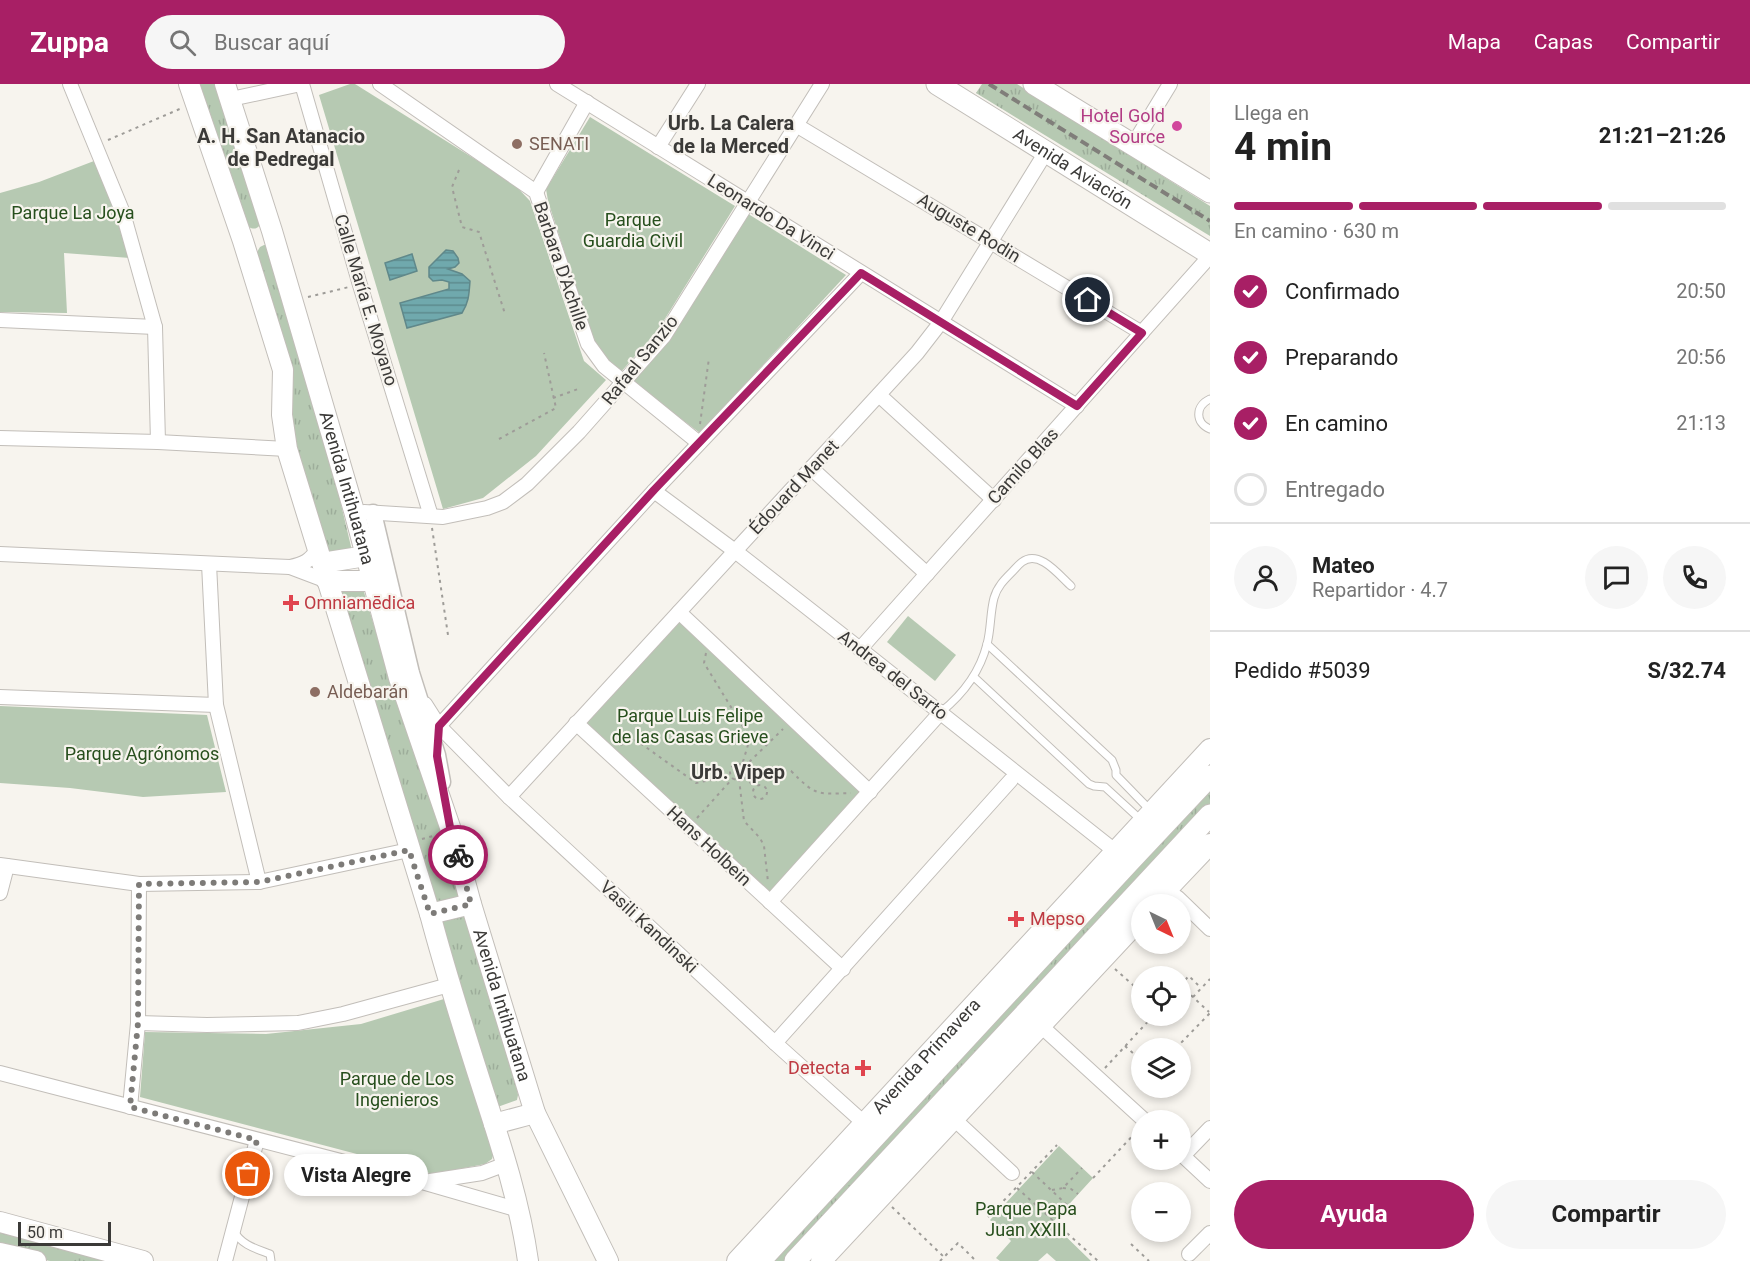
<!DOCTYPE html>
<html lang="es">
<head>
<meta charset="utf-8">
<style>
  :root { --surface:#fff; --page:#f6f6f6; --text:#222; --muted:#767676; --line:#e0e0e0; --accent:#a81f65 }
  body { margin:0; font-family:Roboto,sans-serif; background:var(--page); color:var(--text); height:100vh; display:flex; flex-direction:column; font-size:22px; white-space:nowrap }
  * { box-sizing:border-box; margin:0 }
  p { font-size:20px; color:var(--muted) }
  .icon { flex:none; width:33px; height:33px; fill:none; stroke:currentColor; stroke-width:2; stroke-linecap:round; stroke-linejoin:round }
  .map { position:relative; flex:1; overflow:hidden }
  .sheet { display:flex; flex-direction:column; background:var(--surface); width:540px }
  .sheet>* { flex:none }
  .needle { width:39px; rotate:137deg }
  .fabs { position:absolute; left:1131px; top:810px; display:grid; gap:12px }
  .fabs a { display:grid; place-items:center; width:60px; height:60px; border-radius:50%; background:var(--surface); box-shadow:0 3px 9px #0003; font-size:30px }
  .scale { position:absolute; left:18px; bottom:15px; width:93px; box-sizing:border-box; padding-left:6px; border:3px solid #3b3a38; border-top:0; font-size:16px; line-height:21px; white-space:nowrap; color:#3b3a38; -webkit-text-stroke:4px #f7f4ee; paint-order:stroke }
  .pin { position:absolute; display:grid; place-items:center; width:51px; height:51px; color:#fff; margin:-26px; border:3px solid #fff; border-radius:50%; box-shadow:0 2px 6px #0007 }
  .courier { position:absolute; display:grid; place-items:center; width:60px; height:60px; margin:-30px; border:4px solid #a81f65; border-radius:50%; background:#fff; color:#222; box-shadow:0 2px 8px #0007 }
  .bubble { position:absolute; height:42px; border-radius:21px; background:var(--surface); box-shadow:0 3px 9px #0003; font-size:20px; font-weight:700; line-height:42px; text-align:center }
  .head em { font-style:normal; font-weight:700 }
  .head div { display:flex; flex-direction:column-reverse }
  .head { display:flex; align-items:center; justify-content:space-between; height:102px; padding:0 24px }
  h1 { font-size:39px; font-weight:700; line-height:45px }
  .bar { display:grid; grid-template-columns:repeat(4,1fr); gap:9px 6px; align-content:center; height:72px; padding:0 24px }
  .bar i { height:8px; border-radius:4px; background:var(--line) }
  .bar .current { background:var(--accent) }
  .bar p { grid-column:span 4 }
  .line { display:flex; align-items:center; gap:15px; padding:0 24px; border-top:2px solid var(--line) }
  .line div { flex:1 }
  .round { display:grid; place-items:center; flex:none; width:63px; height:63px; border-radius:32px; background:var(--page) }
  ol { padding:0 24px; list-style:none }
  li { display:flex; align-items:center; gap:18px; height:66px }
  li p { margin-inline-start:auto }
  li .icon { padding:6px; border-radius:50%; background:var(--accent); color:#fff; stroke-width:4 }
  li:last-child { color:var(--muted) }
  li i { width:33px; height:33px; border:3px solid var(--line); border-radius:50% }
  .cta { display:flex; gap:12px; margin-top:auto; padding:12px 24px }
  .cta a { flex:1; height:69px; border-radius:36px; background:var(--accent); color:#fff; font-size:24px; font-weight:700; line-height:69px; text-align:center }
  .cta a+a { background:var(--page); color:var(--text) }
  header { display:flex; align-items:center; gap:36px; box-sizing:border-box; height:84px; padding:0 30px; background:var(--accent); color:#fff }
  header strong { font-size:28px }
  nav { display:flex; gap:33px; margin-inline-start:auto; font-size:21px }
  .search { width:420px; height:54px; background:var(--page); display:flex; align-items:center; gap:15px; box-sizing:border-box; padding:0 21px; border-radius:33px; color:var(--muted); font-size:22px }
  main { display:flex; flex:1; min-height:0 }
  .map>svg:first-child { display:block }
</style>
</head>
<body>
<header>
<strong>Zuppa</strong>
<div class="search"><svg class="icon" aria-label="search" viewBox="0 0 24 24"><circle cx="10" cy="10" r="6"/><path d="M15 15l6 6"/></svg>Buscar aquí</div>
<nav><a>Mapa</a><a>Capas</a><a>Compartir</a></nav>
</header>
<main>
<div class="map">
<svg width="1210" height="1177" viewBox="0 0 1210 1177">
  <defs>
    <pattern id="grass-tufts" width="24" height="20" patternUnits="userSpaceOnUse" patternTransform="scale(1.5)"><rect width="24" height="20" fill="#b6c9b2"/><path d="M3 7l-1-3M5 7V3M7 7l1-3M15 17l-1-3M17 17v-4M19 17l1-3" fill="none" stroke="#9dad9a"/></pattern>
    <pattern id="water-rules" width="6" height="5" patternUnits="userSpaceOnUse" patternTransform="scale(1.5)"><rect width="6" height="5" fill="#70a9ad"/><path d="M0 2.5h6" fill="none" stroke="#5d8b8e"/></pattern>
  </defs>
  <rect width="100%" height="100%" fill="#f7f4ee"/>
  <g fill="url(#grass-tufts)">
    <path d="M200 0H215L262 137C260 143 255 147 249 143Z"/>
    <path d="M982 0H1017L1210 122V152L976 9Z"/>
    <path d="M264 161H269L332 382 353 471 330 476 292 350 285 271 257 168 260 163Z"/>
    <path d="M340 506 363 507 364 508 390 595 449 771 461 817 434 825Z"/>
    <path d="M1210 706V720L786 1177H773Z"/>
    <path d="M464 827 515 985 518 1011 517 1016 492 1025 438 835Z"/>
    <path d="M0 1144 123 1177H50L0 1164Z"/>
  </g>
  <g fill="#b6c9b2">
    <path d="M350 0H355L513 99 530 117 584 277 606 296 536 372 483 414 443 425 319 11Z"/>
    <path d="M590 33 735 122 658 246 620 289 602 273 593 257 548 117 546 105Z"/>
    <path d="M94 77 121 137 130 174 64 169 67 229 0 228V109L39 98Z"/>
    <path d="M745 128 846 191 700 349 629 296Z"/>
    <path d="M908 532 956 571 935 597 887 558Z"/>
    <path d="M679 534 863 708 768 812 583 639Z"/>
    <path d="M0 622 207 631 226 708 143 713 70 704 0 699Z"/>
    <path d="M444 915 494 1068 492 1075 485 1080 433 1090 140 1013 145 948 266 950 361 940Z"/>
    <path d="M1059 1062 1093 1094 1052 1139 1091 1177H1056L1047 1169 1038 1177H1000L996 1174 1011 1157 990 1136Z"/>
  </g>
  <g fill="url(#water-rules)" stroke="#60888a" stroke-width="1.5">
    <path d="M446 166 453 167 458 174 459 179 455 183 448 185 462 190 470 197C469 210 469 218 462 229L407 244 400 219 449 205V198L442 196 433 197 429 193V183Z"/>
    <path d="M412 170 417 187 390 196 385 179Z"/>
  </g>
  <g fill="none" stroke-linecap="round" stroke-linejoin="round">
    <g stroke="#c2beb9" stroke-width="9">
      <g id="service">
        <path d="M1210 315C1195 322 1195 339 1210 345"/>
        <path d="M987 560 1112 676 1116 686V691L1150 726"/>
        <path d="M974 593 1089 700 1094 702 1105 703 1141 736"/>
        <path d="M941 628C962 611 980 588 987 560 991 546 990 529 994 514 997 503 1004 496 1012 488 1015 485 1018 481 1022 478 1039 465 1059 491 1071 502"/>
        <path d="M234 1147C241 1161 257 1165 270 1170L271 1177"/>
      </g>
    </g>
    <g stroke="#c2beb9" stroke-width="16">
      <g id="minor">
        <path d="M70 0 123 129 155 243 158 358"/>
        <path d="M302 0 360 201 431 432"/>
        <path d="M380 0 536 108 588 260 604 282 699 359"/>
        <path d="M557 0 1077 322"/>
        <path d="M231 15 301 0"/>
        <path d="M796 41 1142 249"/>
        <path d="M1133 61 1170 0"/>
        <path d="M658 63 698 0"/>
        <path d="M536 108 587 18"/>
        <path d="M0 236 155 243"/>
        <path d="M879 311 994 416"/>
        <path d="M0 354 158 358 287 365"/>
        <path d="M811 384 927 490"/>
        <path d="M654 407 735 467 860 565 1120 771"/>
        <path d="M364 428 443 433 487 424 503 418 527 400 579 348 664 252 822 0"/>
        <path d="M0 470 290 483C304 480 310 477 318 465"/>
        <path d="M209 480 216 621 259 798"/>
        <path d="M290 483 327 497"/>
        <path d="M679 528 870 708"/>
        <path d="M860 565 1210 172"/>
        <path d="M0 613 216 621"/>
        <path d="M425 620 439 642 509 713 775 959 864 1039"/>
        <path d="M576 639 843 885"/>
        <path d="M439 642 654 407 861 189"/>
        <path d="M509 713 917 269 941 238 1046 68"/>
        <path d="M0 781 139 800 259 798 409 766"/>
        <path d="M1166 806 1178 814 1210 845"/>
        <path d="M0 809 7 782"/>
        <path d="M770 818 941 628"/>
        <path d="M138 939 207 941 298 939 343 930 449 901"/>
        <path d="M1041 942 1144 1036"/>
        <path d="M775 959 1011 696"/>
        <path d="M0 989 422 1098 519 1126"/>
        <path d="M130 1023 138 939 139 800"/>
        <path d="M954 1035 1012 1089"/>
        <path d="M1180 1069 1210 1097"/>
        <path d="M1183 1072 1210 1044"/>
        <path d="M424 1098 482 1089 506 1080"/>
        <path d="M1189 1170 1210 1149"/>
        <path d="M225 1177 257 1056"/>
      </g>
    </g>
    <g stroke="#c2beb9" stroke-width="19">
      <path id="tertiary" d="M373 429 411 589 437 671 442 698"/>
    </g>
    <g stroke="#c2beb9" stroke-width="22">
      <g id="secondary">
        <path d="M189 0 243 157 283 286 282 331 287 365 430 830C446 890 465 950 484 1009 502 1064 520 1120 528 1177"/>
        <path id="s1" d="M225 0 272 147 354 427 399 594 450 743 471 820 535 1029 608 1177"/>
        <path d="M322 479 366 472"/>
        <path d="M327 497H373"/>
        <path d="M1153 820 1210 760"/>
        <path d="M430 830 471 820"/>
        <path d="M494 1040 535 1029"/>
        <path d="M0 1138 143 1177"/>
        <path d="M0 1169 36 1177"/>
        <path id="s2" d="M737 1177 1210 665"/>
        <path d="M821 1177 1142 833"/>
      </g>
    </g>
    <g stroke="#c2beb9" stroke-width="23">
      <g id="primary">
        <path id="s3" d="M937 0 1210 170"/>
        <path d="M1034 0 1210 108"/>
        <path d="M760 1177 1129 778 1210 692"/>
        <path d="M795 1177 1210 731"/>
      </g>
    </g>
    <g stroke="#9e9c98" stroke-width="2" stroke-dasharray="3 4.5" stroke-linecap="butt">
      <path d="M108 56 182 24"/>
      <path d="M459 86 452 103 462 143 479 148 505 230"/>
      <path d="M308 213 349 203"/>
      <path d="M553 314 581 304"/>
      <path d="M700 340 709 274"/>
      <path d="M499 355 556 324 544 269"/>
      <path d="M432 444 448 551"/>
      <path d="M706 569 704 579 750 654 742 681"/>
      <path d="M620 661 636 656 696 699 731 692"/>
      <circle cx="738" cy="688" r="8"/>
      <path d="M744 683 783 645"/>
      <path d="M746 688 791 687C816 712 816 710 851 709"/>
      <path d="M744 693 755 703"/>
      <path d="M739 695 744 737 760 754 764 762 768 798"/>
      <circle cx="760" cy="708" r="7"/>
      <path d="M697 734 733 694"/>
      <path d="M422 755 437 751"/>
      <path d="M1115 885 1142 909"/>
      <path d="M1180 901 1209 928"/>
      <path d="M1180 901 1189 892 1201 904"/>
      <path d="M1193 913 1210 895"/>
      <path d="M1125 962 1142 977"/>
      <path d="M1176 964 1210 929"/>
      <path d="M1105 984 1153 932"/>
      <path d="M1032 1088 1067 1121"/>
      <path d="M1093 1094 1138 1046"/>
      <path d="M1017 1104 1098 1177"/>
      <path d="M1063 1104 1071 1105 1078 1110"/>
      <path d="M1052 1106 1063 1104 1082 1084"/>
      <path d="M892 1123 944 1173"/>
      <path d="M988 1133 1057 1061"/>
      <path d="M1131 1160 1149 1177"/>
      <path d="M940 1177 958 1159 976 1177"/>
    </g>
    <use href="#service" stroke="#fff" stroke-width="7"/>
    <use href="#minor" stroke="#fff" stroke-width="14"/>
    <use href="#tertiary" stroke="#fff" stroke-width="16"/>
    <use href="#secondary" stroke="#fff" stroke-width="20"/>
    <use href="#primary" stroke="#fff" stroke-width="21"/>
    <path stroke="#807e7a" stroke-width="4" stroke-dasharray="9 4.5" stroke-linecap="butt" d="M989 0 1210 137"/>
  </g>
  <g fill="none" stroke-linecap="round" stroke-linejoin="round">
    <path stroke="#7d7b78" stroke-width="6" stroke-dasharray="0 10.8" d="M248 1090 257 1056 130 1023 138 939 139 800 259 798 409 766 430 830 471 820 458 771"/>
    <path stroke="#a81f65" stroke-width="8" d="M458 771 450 743 437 672 439 642 654 406 861 189 1077 322 1142 249 1088 216"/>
  </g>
  <circle fill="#d1479c" stroke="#f7f4ee" stroke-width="2" cx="1177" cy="42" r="6"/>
  <g fill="#8d6e63" stroke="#f7f4ee" stroke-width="2">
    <circle cx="517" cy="60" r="6"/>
    <circle cx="315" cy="608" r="6"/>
  </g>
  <g fill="#e0444e" stroke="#f7f4ee" stroke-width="2">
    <path d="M288 510h6v6h6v6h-6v6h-6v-6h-6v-6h6z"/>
    <path d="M1013 826h6v6h6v6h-6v6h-6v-6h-6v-6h6z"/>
    <path d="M860 975h6v6h6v6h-6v6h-6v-6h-6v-6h6z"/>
  </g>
  <g text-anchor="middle" stroke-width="4.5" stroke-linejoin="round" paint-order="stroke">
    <g font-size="18" fill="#b23c85" stroke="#f7f4ee" text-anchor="end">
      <text x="1165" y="38">Hotel Gold<tspan x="1165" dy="21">Source</tspan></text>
    </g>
    <g font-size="18" fill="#785e54" stroke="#f7f4ee" text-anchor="start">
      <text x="529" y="66">SENATI</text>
      <text x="327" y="614">Aldebarán</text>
    </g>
    <g font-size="18" fill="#3b3a38" stroke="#f7f4ee">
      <text dy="6" stroke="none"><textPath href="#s3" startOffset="160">Avenida Aviación</textPath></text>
      <text transform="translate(771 133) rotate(32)" y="6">Leonardo Da Vinci</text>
      <text transform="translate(969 144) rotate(31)" y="6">Auguste Rodin</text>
      <text transform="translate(561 182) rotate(71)" y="6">Barbara D'Achille</text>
      <text transform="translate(366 216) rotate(73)" y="6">Calle María E. Moyano</text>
      <text transform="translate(640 276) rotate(-51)" y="6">Rafael Sanzio</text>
      <text transform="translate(1023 382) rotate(-48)" y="6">Camilo Blas</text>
      <text transform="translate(794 403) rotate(-47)" y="6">Édouard Manet</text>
      <text dy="6" stroke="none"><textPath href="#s1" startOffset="422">Avenida Intihuatana</textPath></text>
      <text transform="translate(893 591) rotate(38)" y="6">Andrea del Sarto</text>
      <text transform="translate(709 762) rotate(43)" y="6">Hans Holbein</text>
      <text transform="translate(649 843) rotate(43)" y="6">Vasili Kandinski</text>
      <text dy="6" stroke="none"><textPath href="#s1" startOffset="962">Avenida Intihuatana</textPath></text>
      <text dy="6" stroke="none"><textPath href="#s2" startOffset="279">Avenida Primavera</textPath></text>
    </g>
    <g font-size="18" fill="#274f1d" stroke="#f7f4ee">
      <text x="73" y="135">Parque La Joya</text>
      <text x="633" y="142">Parque<tspan x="633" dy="21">Guardia Civil</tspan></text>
      <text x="690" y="638">Parque Luis Felipe<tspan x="690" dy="21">de las Casas Grieve</tspan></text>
      <text x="142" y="676">Parque Agrónomos</text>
      <text x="397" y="1001">Parque de Los<tspan x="397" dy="21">Ingenieros</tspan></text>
      <text x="1026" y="1131">Parque Papa<tspan x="1026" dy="21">Juan XXIII</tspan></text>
    </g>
    <g font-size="18" fill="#be3a42" stroke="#f7f4ee" text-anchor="start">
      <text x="304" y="525">Omniamēdica</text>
      <text x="1030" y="841">Mepso</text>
      <text x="850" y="990" text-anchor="end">Detecta</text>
    </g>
    <g font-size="20" font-weight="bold" fill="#3b3a38" stroke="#f7f4ee">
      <text x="731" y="46">Urb. La Calera<tspan x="731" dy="23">de la Merced</tspan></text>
      <text x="281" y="59">A. H. San Atanacio<tspan x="281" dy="23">de Pedregal</tspan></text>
      <text x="738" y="695">Urb. Vipep</text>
    </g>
  </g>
</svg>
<div class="fabs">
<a><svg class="needle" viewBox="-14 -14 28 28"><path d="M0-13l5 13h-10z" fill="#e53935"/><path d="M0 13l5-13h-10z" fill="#767676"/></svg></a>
<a><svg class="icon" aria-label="locate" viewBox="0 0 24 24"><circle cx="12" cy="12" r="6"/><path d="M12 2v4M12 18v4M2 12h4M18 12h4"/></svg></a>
<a><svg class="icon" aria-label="layers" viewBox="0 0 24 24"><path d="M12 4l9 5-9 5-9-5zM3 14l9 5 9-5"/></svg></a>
<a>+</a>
<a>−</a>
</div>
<div class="scale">50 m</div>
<div class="pin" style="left:248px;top:1090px;background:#ea580c"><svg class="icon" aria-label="bag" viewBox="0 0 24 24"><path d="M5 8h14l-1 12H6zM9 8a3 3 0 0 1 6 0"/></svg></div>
<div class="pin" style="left:1088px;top:216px;background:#1f2937"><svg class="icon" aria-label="home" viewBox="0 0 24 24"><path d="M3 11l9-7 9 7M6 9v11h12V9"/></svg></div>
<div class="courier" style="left:458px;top:771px"><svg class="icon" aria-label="bike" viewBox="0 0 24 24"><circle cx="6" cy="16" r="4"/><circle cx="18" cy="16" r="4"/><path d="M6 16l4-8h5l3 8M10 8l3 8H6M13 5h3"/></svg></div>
<div class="bubble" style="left:284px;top:1070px;width:144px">Vista Alegre</div>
</div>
<section class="sheet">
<div class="head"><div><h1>4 min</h1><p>Llega en</p></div><em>21:21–21:26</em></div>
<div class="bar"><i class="current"></i><i class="current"></i><i class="current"></i><i></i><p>En camino · 630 m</p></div>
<ol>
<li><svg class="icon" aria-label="check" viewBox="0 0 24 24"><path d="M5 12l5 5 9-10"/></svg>Confirmado<p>20:50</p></li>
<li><svg class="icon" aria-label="check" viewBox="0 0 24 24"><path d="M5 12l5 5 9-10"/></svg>Preparando<p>20:56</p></li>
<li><svg class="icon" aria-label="check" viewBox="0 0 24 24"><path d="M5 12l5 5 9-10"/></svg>En camino<p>21:13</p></li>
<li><i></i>Entregado</li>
</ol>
<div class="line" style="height:108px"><a class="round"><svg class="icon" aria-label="person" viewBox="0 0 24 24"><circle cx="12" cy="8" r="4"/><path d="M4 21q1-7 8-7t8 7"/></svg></a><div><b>Mateo</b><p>Repartidor · 4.7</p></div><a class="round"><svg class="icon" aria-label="chat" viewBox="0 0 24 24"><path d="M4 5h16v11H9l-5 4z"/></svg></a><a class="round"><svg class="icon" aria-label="phone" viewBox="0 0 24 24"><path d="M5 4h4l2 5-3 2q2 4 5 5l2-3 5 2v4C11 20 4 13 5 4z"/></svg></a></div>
<div class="line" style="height:78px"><div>Pedido #5039</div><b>S/32.74</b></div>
<div class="cta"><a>Ayuda</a><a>Compartir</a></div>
</section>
</main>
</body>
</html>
